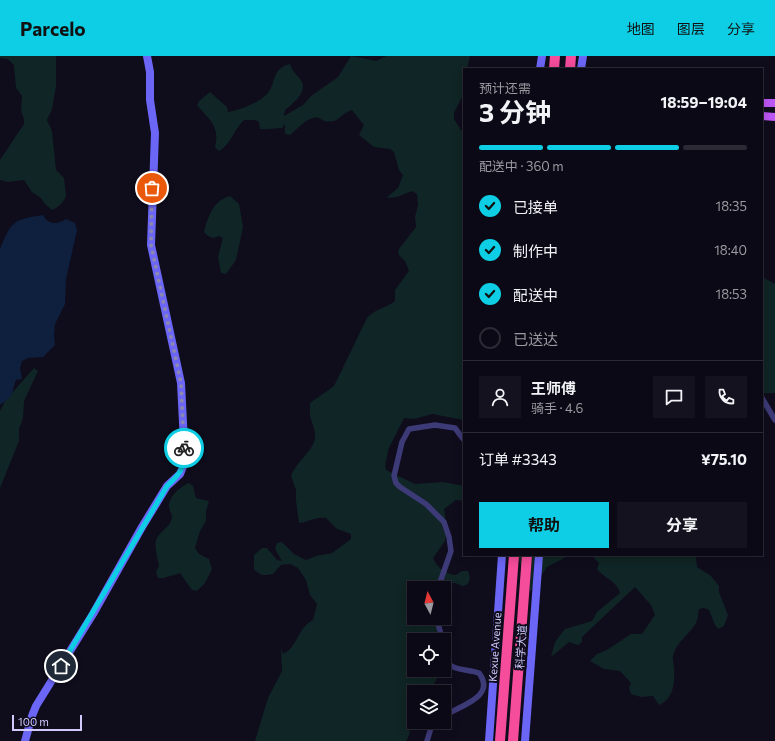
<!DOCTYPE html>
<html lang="zh">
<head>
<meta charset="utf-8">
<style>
  :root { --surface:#0b0915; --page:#14121e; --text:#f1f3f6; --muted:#9a9aa0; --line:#2b2a34; --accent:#0dcee5 }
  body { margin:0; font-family:Commissioner,"Noto Sans SC",sans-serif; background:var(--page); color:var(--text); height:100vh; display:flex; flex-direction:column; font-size:15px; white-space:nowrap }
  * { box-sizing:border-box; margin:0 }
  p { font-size:13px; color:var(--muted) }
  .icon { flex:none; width:22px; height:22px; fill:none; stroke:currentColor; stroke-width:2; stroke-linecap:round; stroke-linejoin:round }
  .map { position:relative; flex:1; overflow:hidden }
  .side { position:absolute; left:463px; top:12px; width:300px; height:488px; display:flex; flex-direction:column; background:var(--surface); border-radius:0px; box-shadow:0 2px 10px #0003,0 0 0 1px var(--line) }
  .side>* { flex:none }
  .needle { width:26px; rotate:353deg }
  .tools { position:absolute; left:407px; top:525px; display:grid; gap:8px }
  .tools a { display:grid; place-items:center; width:44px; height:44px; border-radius:0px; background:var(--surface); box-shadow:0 2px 10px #0003,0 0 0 1px var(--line); font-size:20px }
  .scale { position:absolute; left:12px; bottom:10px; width:70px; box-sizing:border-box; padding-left:4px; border:2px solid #d0cafc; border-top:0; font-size:11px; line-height:14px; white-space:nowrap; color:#d0cafc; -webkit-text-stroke:3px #0f0c1c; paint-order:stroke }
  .pin { position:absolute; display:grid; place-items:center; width:34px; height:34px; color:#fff; margin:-17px; border:2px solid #fff; border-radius:50%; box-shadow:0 1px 4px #0007 }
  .courier { position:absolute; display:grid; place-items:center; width:40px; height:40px; margin:-20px; border:3px solid #0dcee5; border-radius:50%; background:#fff; color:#222; box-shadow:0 1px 5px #0007 }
  .overview em { font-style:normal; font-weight:700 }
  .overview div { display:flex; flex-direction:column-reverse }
  .overview { display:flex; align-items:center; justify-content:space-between; height:68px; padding:0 16px }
  h1 { font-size:26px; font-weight:700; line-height:30px }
  .bar { display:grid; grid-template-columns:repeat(4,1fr); gap:6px 4px; align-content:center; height:48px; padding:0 16px }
  .bar i { height:5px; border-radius:3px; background:var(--line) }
  .bar .on { background:var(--accent) }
  .bar p { grid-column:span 4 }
  .line { display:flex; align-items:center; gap:10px; padding:0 16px; border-top:1px solid var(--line) }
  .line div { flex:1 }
  .round { display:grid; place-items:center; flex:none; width:42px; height:42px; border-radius:0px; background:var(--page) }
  ol { padding:0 16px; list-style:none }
  li { display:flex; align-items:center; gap:12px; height:44px }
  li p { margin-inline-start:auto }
  li .icon { padding:4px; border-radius:50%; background:var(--accent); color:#111; stroke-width:4 }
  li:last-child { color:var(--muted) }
  li i { width:22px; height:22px; border:2px solid var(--line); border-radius:50% }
  .action { display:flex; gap:8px; margin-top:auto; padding:8px 16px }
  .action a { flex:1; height:46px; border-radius:0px; background:var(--accent); color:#111; font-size:16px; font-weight:700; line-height:46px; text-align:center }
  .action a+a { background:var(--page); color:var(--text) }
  header { display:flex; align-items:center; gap:24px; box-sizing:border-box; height:56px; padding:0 20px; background:var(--accent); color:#111 }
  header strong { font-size:19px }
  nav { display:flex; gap:22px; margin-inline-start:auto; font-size:14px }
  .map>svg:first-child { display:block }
</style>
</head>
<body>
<header>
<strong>Parcelo</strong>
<nav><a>地图</a><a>图层</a><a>分享</a></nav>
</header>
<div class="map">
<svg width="775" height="685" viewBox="0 0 775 685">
  <rect width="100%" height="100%" fill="#0f0c1c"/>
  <g fill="#102525">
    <path d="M0 0H56V30L52 53 47 64 52 75 56 114 64 122 66 140C63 147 59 151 52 154L44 147 41 142 32 136 24 124 8 126 0 124V104L24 68V63L21 55 22 40 16 32 14 9 8 3 0 2Z"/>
    <path d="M351 0 376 5 386 0H470L467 13H464V37L454 57V63L461 74 464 76V364L432 358 414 363 404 362 388 394C388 401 384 406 386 414L415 428 443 426 464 430V445L456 444 444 453 447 475 445 485 433 502C437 512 446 518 456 519L462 515H468L470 522 468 528 463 530 455 527H445L447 543 444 547V532H414V562H438L442 569 443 584H414V614H444V591C448 604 451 604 449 619L438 620 433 630 429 635 414 636V639C398 656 417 672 406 685H255L268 642 282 615 281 592 283 598C297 592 298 571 313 564L317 548 310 539 306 524 298 512 290 508 281 509 273 518 267 519H262L254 514V499L262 492H267L277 504 282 505 275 493 277 487 282 486 294 498 306 504 316 500 332 497 351 483V478L337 473 326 462C313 461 310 466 299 467L296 445V434L291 420C296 406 313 395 315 382 316 374 312 368 310 360 310 356 310 351 310 347L334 330 367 262C378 251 385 253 395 245V234L409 215 405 205 398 198 399 193 416 171 415 161 418 149 417 138 412 135 397 141 386 142 398 132 403 119 399 114 394 96 390 93 374 91 359 79 364 69 352 54C339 58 340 68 324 65 312 54 300 71 290 79L285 78V68L282 72C274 72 266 74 260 73L259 66 255 64H244C235 72 229 91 219 95L215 91C220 69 210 65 197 49L199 45 210 36 227 51 228 56C238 55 258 47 266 39 277 29 270 13 290 8 292 16 298 19 302 26 307 37 291 49 285 54L284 60 303 49 311 40 338 21Z"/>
    <path d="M230 140 239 148 243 171 236 204 226 218 221 217 218 201 223 182 219 180 213 182 208 180 204 176C208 160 214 144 230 140Z"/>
    <path d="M762 221 775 228V337H762Z"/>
    <path d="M34 312 38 315 24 345 23 362 19 373V385L0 432V355L5 345Z"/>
    <path d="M189 427 193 430 196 442 209 445 206 455V465L200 475 195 492 199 498 209 503 212 513 205 527 197 535 192 534 180 517 164 522H158L156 516 159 510C158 503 153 489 157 482 160 476 168 472 171 465 174 460 169 455 169 450 169 440 181 430 189 427Z"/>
    <path d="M517 499H570L547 511 530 536Z"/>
    <path d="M591 499H702L696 501 697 511 711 520 719 530V536L728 559 724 570 718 573 715 569 709 554 704 552 699 553C698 557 698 563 696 567 689 579 676 586 673 600 672 604 674 607 674 612 675 625 674 643 659 649L653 640 641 641 631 638 629 632 631 627 620 615 604 613 590 605 597 598 607 594 631 578H642L655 559 651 549 635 531 582 581V586L578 589 569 586 551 601 555 586 565 573 592 565 597 556 620 537C617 525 604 522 597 513L599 507Z"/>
  </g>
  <path fill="#0e203e" d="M43 159C48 169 57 169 66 163L75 167 77 174 66 223 65 248 55 268 54 279 55 289 43 301 28 302 22 305 20 312 22 323 16 324 11 340 0 349V193C12 165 12 164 43 159Z"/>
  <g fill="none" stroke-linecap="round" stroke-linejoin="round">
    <g stroke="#3d3a78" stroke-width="5.5">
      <path d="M762 342 775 364"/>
      <path d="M438 532 451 495 449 481 444 466 426 448 400 431 396 427 394 420 402 386 409 373 435 369 455 372 464 384"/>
      <path d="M436 562 443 584"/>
      <path d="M444 598C447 616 465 612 479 617 497 641 459 650 444 660"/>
      <path d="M427 685 431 672 436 666"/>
    </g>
    <g stroke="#6c66f7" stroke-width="8">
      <path d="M540 13 542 0"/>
      <path d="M581 13 583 0"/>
      <path d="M25 685 32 660 36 650 93 558 142 471 167 430 180 418 185 406 181 327 151 189 155 77 150 44V16L147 0"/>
      <path d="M489 685 502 499"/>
      <path d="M525 685 539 499"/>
    </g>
    <g stroke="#bc57f6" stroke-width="8">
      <path d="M762 47H775"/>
      <path d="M762 60 775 61"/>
    </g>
    <g stroke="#f54c9b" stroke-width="10">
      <path d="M554 13 555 0"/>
      <path d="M570 13 571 0"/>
      <path d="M500 685 514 499"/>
      <path d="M513 685 527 499"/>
    </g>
  </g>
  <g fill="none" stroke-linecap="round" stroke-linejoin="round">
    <path stroke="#8c88ae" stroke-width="4" stroke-dasharray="0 7.2" d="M152 132 151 189 181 327 184 392"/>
    <path stroke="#0dcee5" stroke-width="5" d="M61 610 167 430C181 417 185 412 184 392"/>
  </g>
  <g text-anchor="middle" stroke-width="4" stroke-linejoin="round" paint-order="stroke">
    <g font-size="11" fill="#d0cafc" stroke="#0f0c1c">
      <text transform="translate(495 591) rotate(-86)" y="4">Kexue Avenue</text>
      <text transform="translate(521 591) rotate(-86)" y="4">科学大道</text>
    </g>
  </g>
</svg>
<div class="tools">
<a><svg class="needle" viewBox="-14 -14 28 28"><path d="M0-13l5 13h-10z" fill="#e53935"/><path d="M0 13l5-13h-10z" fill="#9a9aa0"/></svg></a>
<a><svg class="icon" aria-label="locate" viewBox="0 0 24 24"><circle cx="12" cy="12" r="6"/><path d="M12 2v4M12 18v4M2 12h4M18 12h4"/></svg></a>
<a><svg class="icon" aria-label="layers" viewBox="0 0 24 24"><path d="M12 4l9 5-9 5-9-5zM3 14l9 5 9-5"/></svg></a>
</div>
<div class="scale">100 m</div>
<div class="pin" style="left:152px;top:132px;background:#ea580c"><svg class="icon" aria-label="bag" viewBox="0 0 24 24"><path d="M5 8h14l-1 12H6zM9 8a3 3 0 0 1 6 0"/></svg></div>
<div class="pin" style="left:61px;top:610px;background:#1f2937"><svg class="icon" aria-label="home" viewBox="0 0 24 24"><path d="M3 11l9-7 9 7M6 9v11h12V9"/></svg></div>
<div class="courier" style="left:184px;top:392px"><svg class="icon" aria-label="bike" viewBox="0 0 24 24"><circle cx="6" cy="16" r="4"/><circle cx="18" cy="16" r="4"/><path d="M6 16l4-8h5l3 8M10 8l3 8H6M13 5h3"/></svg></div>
<section class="side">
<div class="overview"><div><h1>3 分钟</h1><p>预计还需</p></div><em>18:59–19:04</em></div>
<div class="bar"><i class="on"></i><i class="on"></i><i class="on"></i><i></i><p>配送中 · 360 m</p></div>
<ol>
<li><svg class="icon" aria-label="check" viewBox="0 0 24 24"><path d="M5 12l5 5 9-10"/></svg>已接单<p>18:35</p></li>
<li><svg class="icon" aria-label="check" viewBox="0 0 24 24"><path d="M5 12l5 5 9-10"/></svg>制作中<p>18:40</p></li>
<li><svg class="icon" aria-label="check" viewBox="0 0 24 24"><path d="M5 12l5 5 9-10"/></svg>配送中<p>18:53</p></li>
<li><i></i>已送达</li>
</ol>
<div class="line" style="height:72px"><a class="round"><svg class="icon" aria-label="person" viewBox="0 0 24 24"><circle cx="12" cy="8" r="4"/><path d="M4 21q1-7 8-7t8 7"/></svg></a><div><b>王师傅</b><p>骑手 · 4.6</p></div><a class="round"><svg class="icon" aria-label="chat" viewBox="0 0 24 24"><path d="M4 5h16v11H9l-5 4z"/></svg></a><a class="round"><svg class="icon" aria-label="phone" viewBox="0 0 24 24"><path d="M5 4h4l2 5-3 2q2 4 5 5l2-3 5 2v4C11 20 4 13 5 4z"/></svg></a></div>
<div class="line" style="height:52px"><div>订单 #3343</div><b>¥75.10</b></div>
<div class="action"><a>帮助</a><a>分享</a></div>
</section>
</div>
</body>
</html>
